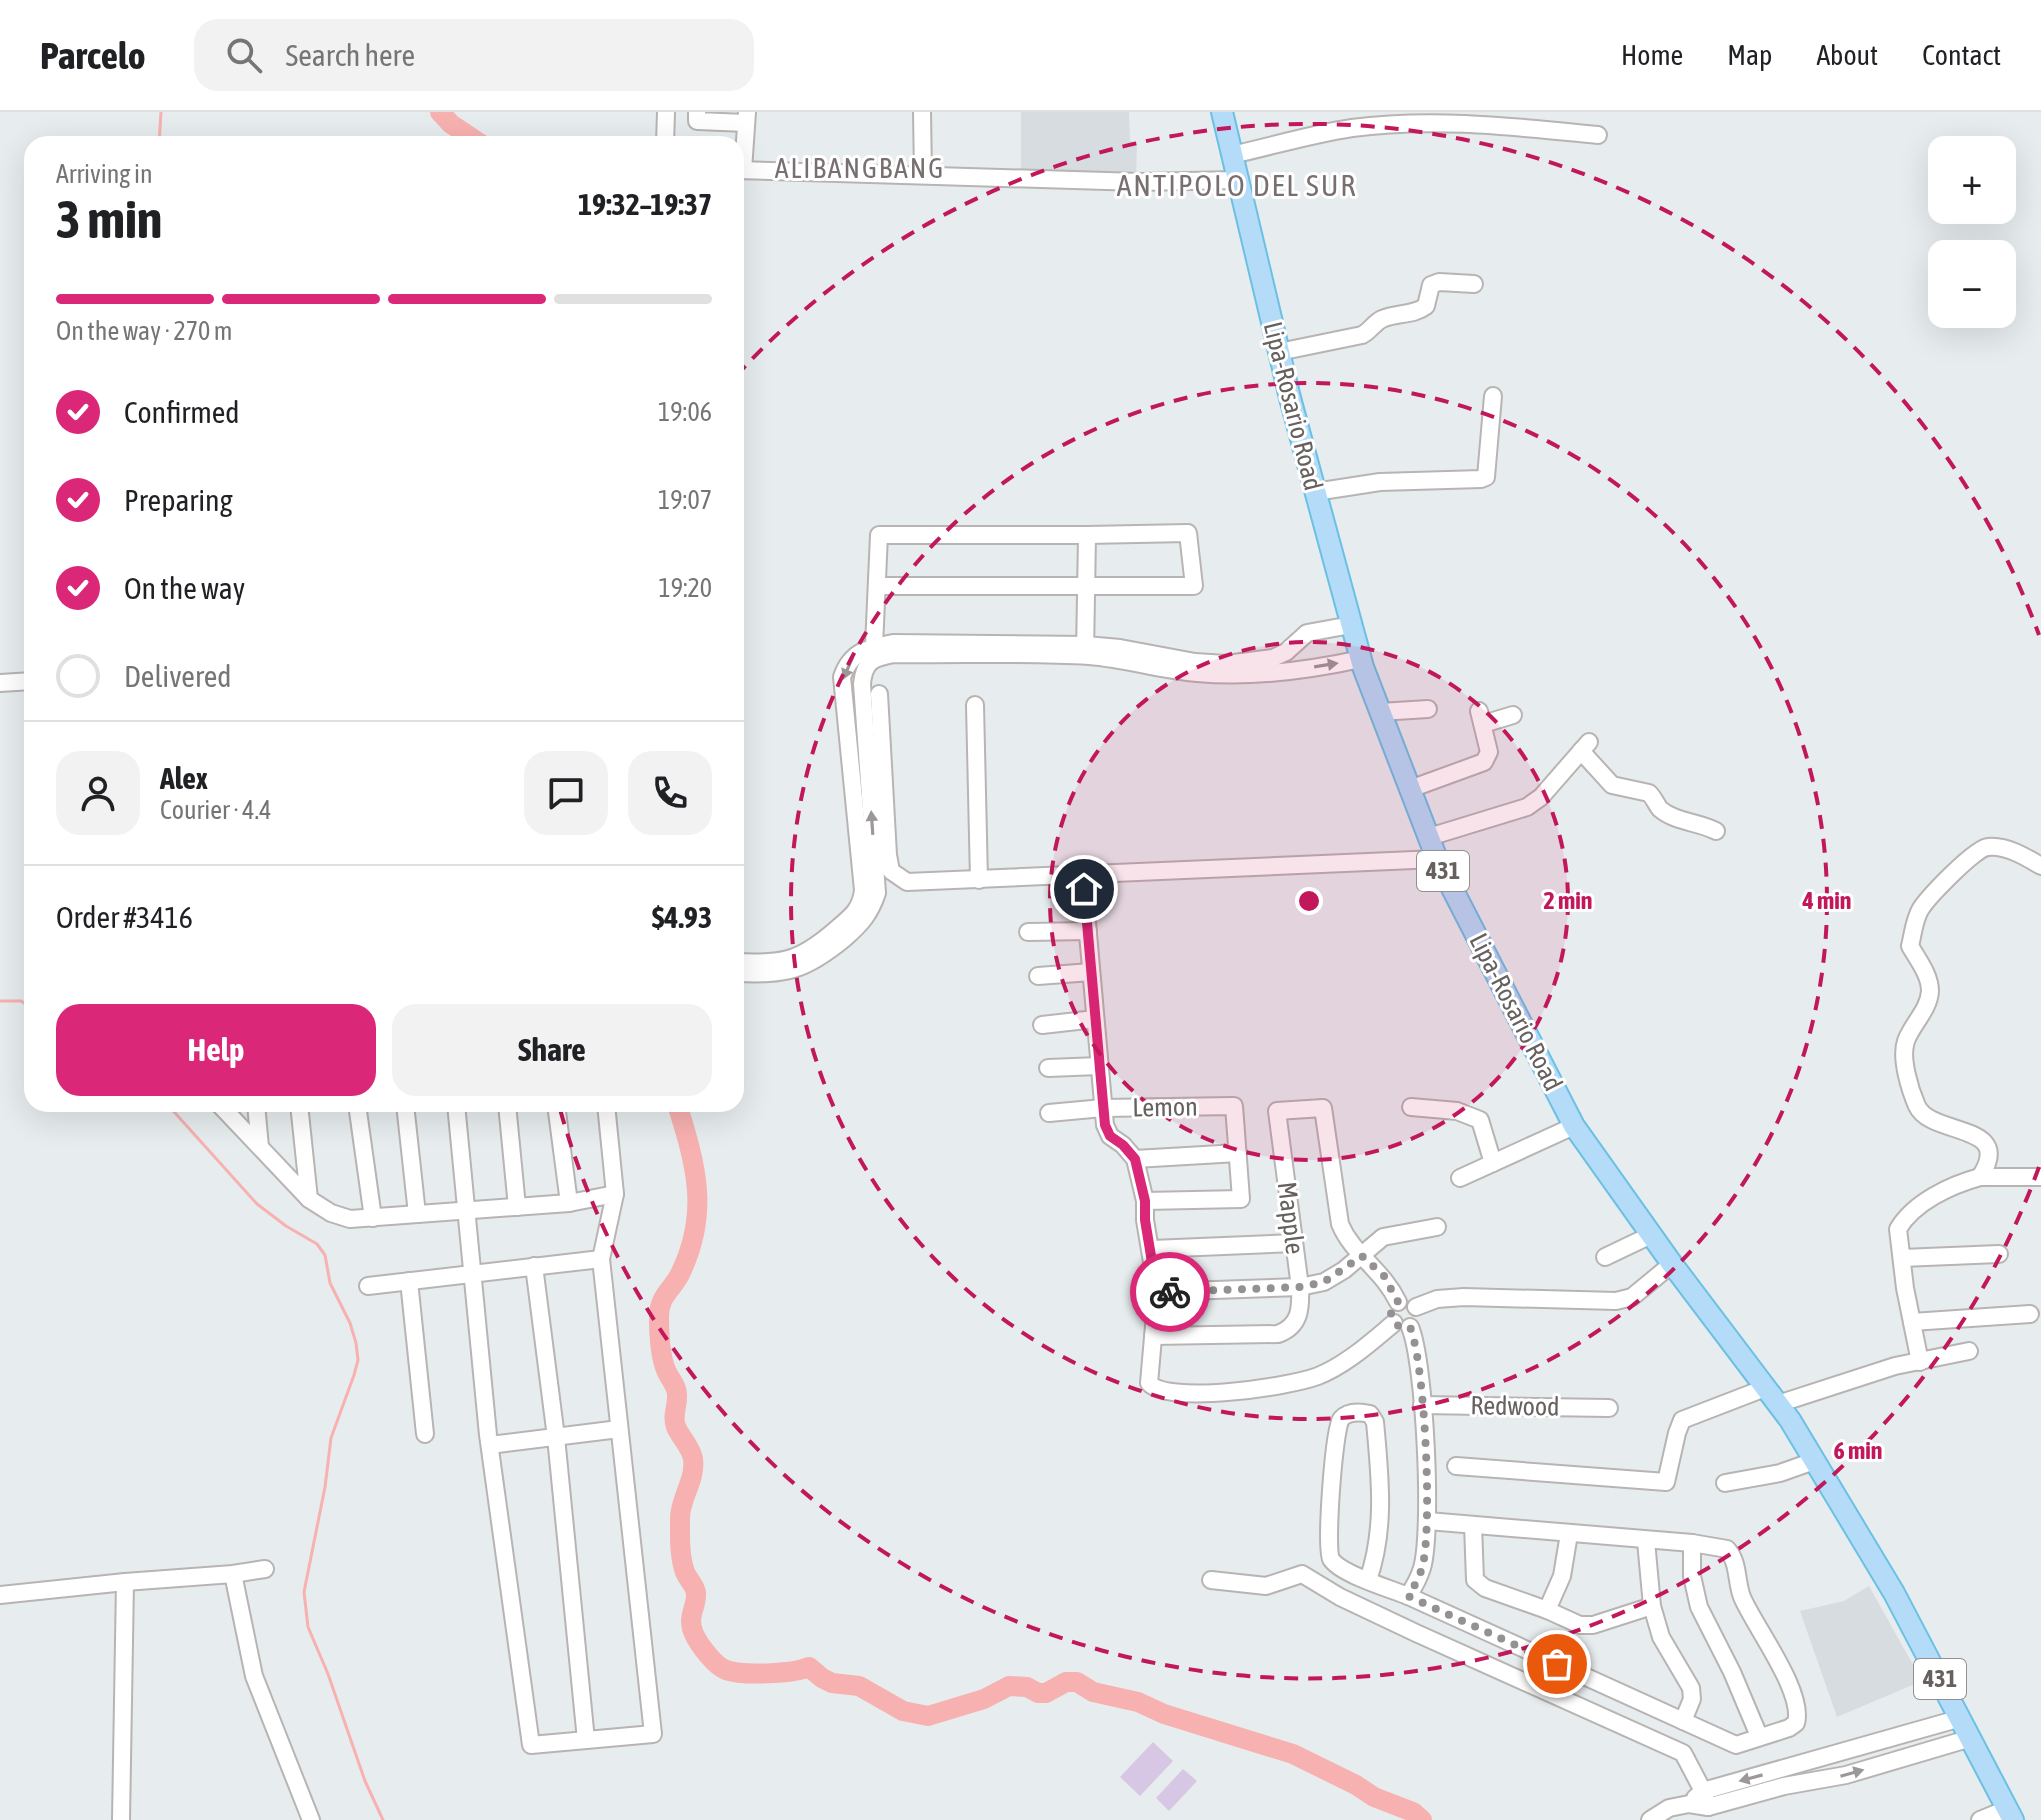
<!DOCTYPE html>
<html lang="en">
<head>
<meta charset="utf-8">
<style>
  :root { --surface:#fff; --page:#f2f2f2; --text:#202124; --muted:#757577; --line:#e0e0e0; --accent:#db2777 }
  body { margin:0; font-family:"Asap Condensed",sans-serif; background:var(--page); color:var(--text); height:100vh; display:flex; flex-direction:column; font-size:30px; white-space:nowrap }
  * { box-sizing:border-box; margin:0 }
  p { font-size:26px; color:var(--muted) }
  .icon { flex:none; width:44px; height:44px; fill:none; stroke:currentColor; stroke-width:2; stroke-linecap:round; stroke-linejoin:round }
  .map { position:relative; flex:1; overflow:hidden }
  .side { position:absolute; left:24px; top:24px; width:720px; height:976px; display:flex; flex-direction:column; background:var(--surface); border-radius:24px; box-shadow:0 8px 32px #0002 }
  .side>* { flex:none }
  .buttons { position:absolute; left:1928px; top:24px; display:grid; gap:16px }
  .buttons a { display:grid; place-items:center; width:88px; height:88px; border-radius:16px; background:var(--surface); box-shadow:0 8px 32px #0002; font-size:40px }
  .pin { position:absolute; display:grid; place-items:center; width:68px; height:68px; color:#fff; margin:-34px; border:4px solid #fff; border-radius:50%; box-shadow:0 2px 8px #0007 }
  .courier { position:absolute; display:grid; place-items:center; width:80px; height:80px; margin:-40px; border:6px solid #db2777; border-radius:50%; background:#fff; color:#222; box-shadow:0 2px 10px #0007 }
  .overview em { font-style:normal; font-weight:700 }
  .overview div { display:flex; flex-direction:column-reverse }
  .overview { display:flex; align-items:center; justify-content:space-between; height:136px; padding:0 32px }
  h1 { font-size:52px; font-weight:700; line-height:60px }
  .bar { display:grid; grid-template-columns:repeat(4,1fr); gap:12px 8px; align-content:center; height:96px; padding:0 32px }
  .bar i { height:10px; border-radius:6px; background:var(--line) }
  .bar .selected { background:var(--accent) }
  .bar p { grid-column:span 4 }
  .line { display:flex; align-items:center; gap:20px; padding:0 32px; border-top:2px solid var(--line) }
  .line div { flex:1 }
  .round { display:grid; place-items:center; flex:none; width:84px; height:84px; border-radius:24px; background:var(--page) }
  ol { padding:0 32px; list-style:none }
  li { display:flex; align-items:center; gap:24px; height:88px }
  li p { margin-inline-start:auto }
  li .icon { padding:8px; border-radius:50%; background:var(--accent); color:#fff; stroke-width:4 }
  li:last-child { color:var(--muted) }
  li i { width:44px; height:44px; border:4px solid var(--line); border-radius:50% }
  .button { display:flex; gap:16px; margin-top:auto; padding:16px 32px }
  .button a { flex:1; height:92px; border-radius:24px; background:var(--accent); color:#fff; font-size:32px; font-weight:700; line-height:92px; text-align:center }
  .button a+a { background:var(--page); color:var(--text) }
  header { display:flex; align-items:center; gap:48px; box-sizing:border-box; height:112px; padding:0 40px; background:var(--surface); border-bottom:2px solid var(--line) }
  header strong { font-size:38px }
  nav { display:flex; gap:44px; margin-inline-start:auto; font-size:28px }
  .search { width:560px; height:72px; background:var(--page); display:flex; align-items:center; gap:20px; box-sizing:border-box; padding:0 28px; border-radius:24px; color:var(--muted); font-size:30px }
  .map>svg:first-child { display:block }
</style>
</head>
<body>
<header>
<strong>Parcelo</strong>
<div class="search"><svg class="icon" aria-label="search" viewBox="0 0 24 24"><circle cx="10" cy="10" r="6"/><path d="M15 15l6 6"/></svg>Search here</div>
<nav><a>Home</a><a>Map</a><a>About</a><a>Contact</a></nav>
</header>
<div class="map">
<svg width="2041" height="1708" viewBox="0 0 2041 1708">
  <rect width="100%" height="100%" fill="#e7edef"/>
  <g fill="#d6dcdf">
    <path d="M1021 0H1129L1130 29 1137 30 1136 66 1021 64Z"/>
    <path d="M1869 1474 1922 1569 1837 1605 1800 1499 1844 1489Z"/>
  </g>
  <g fill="#d8c7e4">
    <path d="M1153 1630 1173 1649 1140 1684 1120 1665Z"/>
    <path d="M1183 1657 1197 1669 1169 1699 1156 1686Z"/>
  </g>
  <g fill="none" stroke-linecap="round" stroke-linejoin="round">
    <g stroke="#f7b1b0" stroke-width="3">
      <path d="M159 32 161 0"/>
      <path d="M0 889H21L32 896"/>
      <path d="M167 992 257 1092 286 1114 317 1132 325 1143 330 1171 350 1211 356 1231 358 1248 354 1263 331 1326 325 1375 304 1480 308 1515 328 1562 365 1669 383 1708"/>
    </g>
    <g stroke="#f7b1b0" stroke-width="20">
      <path d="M440 0 451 12 481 32"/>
      <path d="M677 992C696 1053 710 1101 680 1162 672 1178 659 1184 659 1204 659 1219 660 1244 666 1258 670 1268 678 1274 677 1285 677 1296 672 1304 676 1315 681 1326 691 1335 693 1347 696 1368 680 1386 680 1406 680 1423 679 1444 685 1460 688 1468 695 1473 696 1481 697 1496 686 1504 694 1522 699 1533 715 1554 726 1558 743 1564 793 1562 809 1555L822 1566 832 1571 859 1574 903 1599 928 1604 984 1587 1009 1574 1027 1575 1038 1581H1046L1066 1570H1077L1093 1580 1138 1590 1164 1602 1293 1642 1356 1673 1374 1685 1413 1700 1422 1708"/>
    </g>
    <g stroke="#b8b4b2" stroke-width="20">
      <g id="minor">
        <path d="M697 0V9L746 11"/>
        <path d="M922 0 923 63"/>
        <path d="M665 32 666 0"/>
        <path d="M1232 43C1272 34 1312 22 1352 16 1434 5 1516 15 1598 23"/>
        <path d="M736 58 1139 70 1237 68"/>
        <path d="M743 58 747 0"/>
        <path d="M1279 240 1362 223C1370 219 1374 211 1382 207 1397 200 1413 204 1426 194L1431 173 1439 170 1474 172"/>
        <path d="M1315 380 1380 370 1481 367 1486 365 1493 284"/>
        <path d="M877 474H1194L1188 421 1087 423"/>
        <path d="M874 534 879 423H1087L1085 542"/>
        <path d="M0 571 32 569"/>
        <path d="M879 582 888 743 891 759 907 770 1437 747"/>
        <path d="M975 593 979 768"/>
        <path d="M1380 600 1428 597"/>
        <path d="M1483 612 1513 603"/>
        <path d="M1581 639 1612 673 1649 681C1654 686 1656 692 1660 697 1675 710 1699 710 1716 719"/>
        <path d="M1410 677 1484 650 1489 640 1479 599"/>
        <path d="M1429 725 1527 695 1541 685 1589 630"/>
        <path d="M2041 754C2026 745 2006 733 1988 735 1976 735 1927 786 1920 798 1914 809 1913 822 1910 834 1918 848 1930 863 1930 879 1929 898 1912 912 1906 929 1900 946 1910 978 1917 994 1931 1025 2016 1010 1980 1065H2041"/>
        <path d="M1084 777 1105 1013 1110 1024 1123 1033 1135 1047 1145 1089V1108L1157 1180 1149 1271C1168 1293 1289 1275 1318 1264 1346 1253 1371 1230 1394 1211"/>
        <path d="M1028 820 1088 819"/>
        <path d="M736 850C787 852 802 848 840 814 853 803 861 796 863 778L842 565C851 539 868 536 893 531L1086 533 1120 536 1195 550 1226 552 1273 546 1286 540 1307 521 1351 513"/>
        <path d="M736 861C787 863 805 859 845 826 861 812 870 802 877 781L862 572C864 549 873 546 894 542 958 543 1024 540 1089 544 1126 547 1161 558 1197 561 1249 566 1310 558 1361 547"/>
        <path d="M1038 864 1091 860"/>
        <path d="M1042 913 1095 907"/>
        <path d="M1048 956 1099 954"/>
        <path d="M219 992 309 1087 331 1101 350 1107 569 1091 615 1082"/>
        <path d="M256 992 260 1035"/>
        <path d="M299 992 309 1087"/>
        <path d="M357 992 373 1106"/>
        <path d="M405 992 417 1102"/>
        <path d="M456 992 488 1323 531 1633 653 1622 601 1147 615 1082 606 992"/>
        <path d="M507 992 517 1095"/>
        <path d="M556 992 569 1091"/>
        <path d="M1411 995 1457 999 1480 1008 1493 1051"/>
        <path d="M1049 1001 1103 996 1234 994 1241 1087 1145 1089"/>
        <path d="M1135 1047 1238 1041"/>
        <path d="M1460 1066 1574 1014"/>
        <path d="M1152 1137 1294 1131"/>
        <path d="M1605 1145 1651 1123"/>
        <path d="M1902 1146 1999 1142"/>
        <path d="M534 1154 556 1325 586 1628"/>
        <path d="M409 1169 425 1322"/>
        <path d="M368 1174 601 1147"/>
        <path d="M1157 1180 1300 1175 1324 1170 1344 1158 1383 1125 1437 1115"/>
        <path d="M1416 1195 1437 1187 1464 1185 1616 1189 1632 1185 1672 1152"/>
        <path d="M1912 1210 2030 1202"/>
        <path d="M1153 1224 1278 1222C1300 1214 1301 1197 1300 1175L1277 999 1323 996 1340 1112C1353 1143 1382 1157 1398 1190"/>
        <path d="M1920 1250 1905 1176 1898 1117C1914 1090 1951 1073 1980 1065"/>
        <path d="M1778 1292 1895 1254 1969 1239"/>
        <path d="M1422 1293 1609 1296"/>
        <path d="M490 1333 619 1317"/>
        <path d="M1456 1354 1666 1370 1677 1321 1682 1308 1765 1276"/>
        <path d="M1725 1371 1780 1361 1814 1349"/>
        <path d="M1473 1413 1475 1468 1485 1476 1547 1498 1580 1513H1593L1652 1494"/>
        <path d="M1646 1429 1652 1494 1661 1525 1691 1576 1692 1587 1683 1609"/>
        <path d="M1692 1431V1464L1699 1495 1732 1560 1759 1624"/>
        <path d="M233 1462 254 1564 311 1708"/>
        <path d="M1211 1468 1266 1474 1302 1462 1340 1485 1416 1521 1683 1641 1703 1679 1708 1695"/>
        <path d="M1368 1468C1386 1417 1380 1364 1375 1310L1370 1302C1361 1300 1348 1299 1341 1307 1334 1315 1325 1438 1331 1447 1340 1462 1391 1477 1408 1484L1736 1633 1789 1616 1796 1611C1805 1580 1754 1514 1742 1485 1736 1470 1739 1450 1727 1437L1692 1431 1428 1409"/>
        <path d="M0 1483 125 1470 233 1462 265 1457"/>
        <path d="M1408 1484C1414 1475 1419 1466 1422 1456 1433 1419 1425 1250 1410 1215"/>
        <path d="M1547 1498 1562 1464 1569 1422"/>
        <path d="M1695 1686 1703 1679 1961 1606"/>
        <path d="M121 1708 125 1470"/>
        <path d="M1650 1708 1669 1696 1689 1692 1708 1695 1784 1674 1846 1663 1971 1626"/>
        <path d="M1980 1708 2007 1697"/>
      </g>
    </g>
    <g stroke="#6bc0e4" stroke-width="24">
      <path id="major" d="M1222 0 1290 286 1363 555 1437 747 1574 1014 1672 1152 1790 1308 1894 1481 2013 1708"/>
    </g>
    <use href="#minor" stroke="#fff" stroke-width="16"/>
    <use href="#major" stroke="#b4dbf8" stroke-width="20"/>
  </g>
  <defs><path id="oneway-solid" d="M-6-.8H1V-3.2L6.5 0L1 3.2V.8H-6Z" transform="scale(2)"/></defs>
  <g fill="#9c9897">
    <use href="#oneway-solid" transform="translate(1326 553) rotate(-9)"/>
    <use href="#oneway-solid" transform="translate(848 556) rotate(113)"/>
    <use href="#oneway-solid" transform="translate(872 711) rotate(-94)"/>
    <use href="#oneway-solid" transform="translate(1852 1661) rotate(-16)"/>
    <use href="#oneway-solid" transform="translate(1751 1666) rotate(165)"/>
  </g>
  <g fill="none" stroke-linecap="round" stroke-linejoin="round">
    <path stroke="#939191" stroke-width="8" stroke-dasharray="0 14.4" d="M1170 1180 1300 1175 1324 1170 1362 1144 1384 1164 1398 1190 1391 1200C1391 1211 1399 1217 1410 1215 1425 1251 1433 1419 1422 1456 1419 1466 1414 1475 1408 1484L1557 1552"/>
    <path stroke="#db2777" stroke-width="10" d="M1084 777 1105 1013 1110 1024 1123 1033 1135 1047 1145 1089V1108L1157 1180H1170"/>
  </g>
  <circle cx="1309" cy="789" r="259" fill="#c2185b" fill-opacity=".12"/>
  <g fill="none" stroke="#c2185b" stroke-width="4" stroke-dasharray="14 10">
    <circle cx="1309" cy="789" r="259"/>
    <circle cx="1309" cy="789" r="518"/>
    <path d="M2039 1055A777 777 0 0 1 560 997M736 264A777 777 0 0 1 2039 523"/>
  </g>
  <g text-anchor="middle" stroke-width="6" stroke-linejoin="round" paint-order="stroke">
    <g fill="#fff" stroke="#94908f" stroke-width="2">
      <rect x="1417" y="739" width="52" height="40" rx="6"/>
      <rect x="1914" y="1547" width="52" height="40" rx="6"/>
    </g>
    <g font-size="24" font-weight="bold" fill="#66605f">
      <text x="1443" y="767">431</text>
      <text x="1940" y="1575">431</text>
    </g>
    <g font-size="26" fill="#66605f" stroke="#fff">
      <text transform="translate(1293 294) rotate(76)" y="9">Lipa-Rosario Road</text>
      <text transform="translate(1516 900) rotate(63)" y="9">Lipa-Rosario Road</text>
      <text transform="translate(1165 995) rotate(-1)" y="9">Lemon</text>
      <text transform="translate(1291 1106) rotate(83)" y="9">Mapple</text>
      <text transform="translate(1515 1294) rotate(1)" y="9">Redwood</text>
    </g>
    <g font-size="28" letter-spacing="2" fill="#787070" stroke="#fff">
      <text x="860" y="66">ALIBANGBANG</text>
    </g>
    <g font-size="30" letter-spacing="2" fill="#787070" stroke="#fff">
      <text x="1237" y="84">ANTIPOLO DEL SUR</text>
    </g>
  </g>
  <circle cx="1309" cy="789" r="12" fill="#c2185b" stroke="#fff" stroke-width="4"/>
  <g font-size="24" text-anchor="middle" font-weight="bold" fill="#c2185b" stroke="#fff" stroke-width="6" stroke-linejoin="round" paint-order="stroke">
    <text x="1568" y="797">2 min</text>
    <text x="1827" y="797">4 min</text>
    <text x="1858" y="1347">6 min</text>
  </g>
</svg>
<div class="buttons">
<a>+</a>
<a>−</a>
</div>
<div class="pin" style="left:1557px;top:1552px;background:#ea580c"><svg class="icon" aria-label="bag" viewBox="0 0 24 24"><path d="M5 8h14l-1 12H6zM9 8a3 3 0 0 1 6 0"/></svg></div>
<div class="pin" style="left:1084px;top:777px;background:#1f2937"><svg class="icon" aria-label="home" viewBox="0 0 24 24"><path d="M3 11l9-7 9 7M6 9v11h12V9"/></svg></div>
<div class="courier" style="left:1170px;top:1180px"><svg class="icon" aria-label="bike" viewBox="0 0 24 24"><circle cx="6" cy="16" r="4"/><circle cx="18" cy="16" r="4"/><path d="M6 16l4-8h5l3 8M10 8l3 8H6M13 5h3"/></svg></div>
<section class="side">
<div class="overview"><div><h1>3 min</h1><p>Arriving in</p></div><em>19:32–19:37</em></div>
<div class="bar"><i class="selected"></i><i class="selected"></i><i class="selected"></i><i></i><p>On the way · 270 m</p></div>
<ol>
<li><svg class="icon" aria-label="check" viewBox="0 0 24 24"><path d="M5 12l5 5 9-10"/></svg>Confirmed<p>19:06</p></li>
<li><svg class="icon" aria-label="check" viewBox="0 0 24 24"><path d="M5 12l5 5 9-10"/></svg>Preparing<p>19:07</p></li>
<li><svg class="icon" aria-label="check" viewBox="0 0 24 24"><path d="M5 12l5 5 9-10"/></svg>On the way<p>19:20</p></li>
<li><i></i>Delivered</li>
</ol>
<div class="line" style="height:144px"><a class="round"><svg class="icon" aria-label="person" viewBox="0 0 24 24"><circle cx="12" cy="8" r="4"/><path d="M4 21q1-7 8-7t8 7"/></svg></a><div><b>Alex</b><p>Courier · 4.4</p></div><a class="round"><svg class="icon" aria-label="chat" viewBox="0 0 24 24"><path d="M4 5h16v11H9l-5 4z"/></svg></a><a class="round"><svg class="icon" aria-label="phone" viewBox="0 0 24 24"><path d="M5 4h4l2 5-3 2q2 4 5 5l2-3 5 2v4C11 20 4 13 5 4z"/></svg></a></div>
<div class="line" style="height:104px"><div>Order #3416</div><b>$4.93</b></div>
<div class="button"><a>Help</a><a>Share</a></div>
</section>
</div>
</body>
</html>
